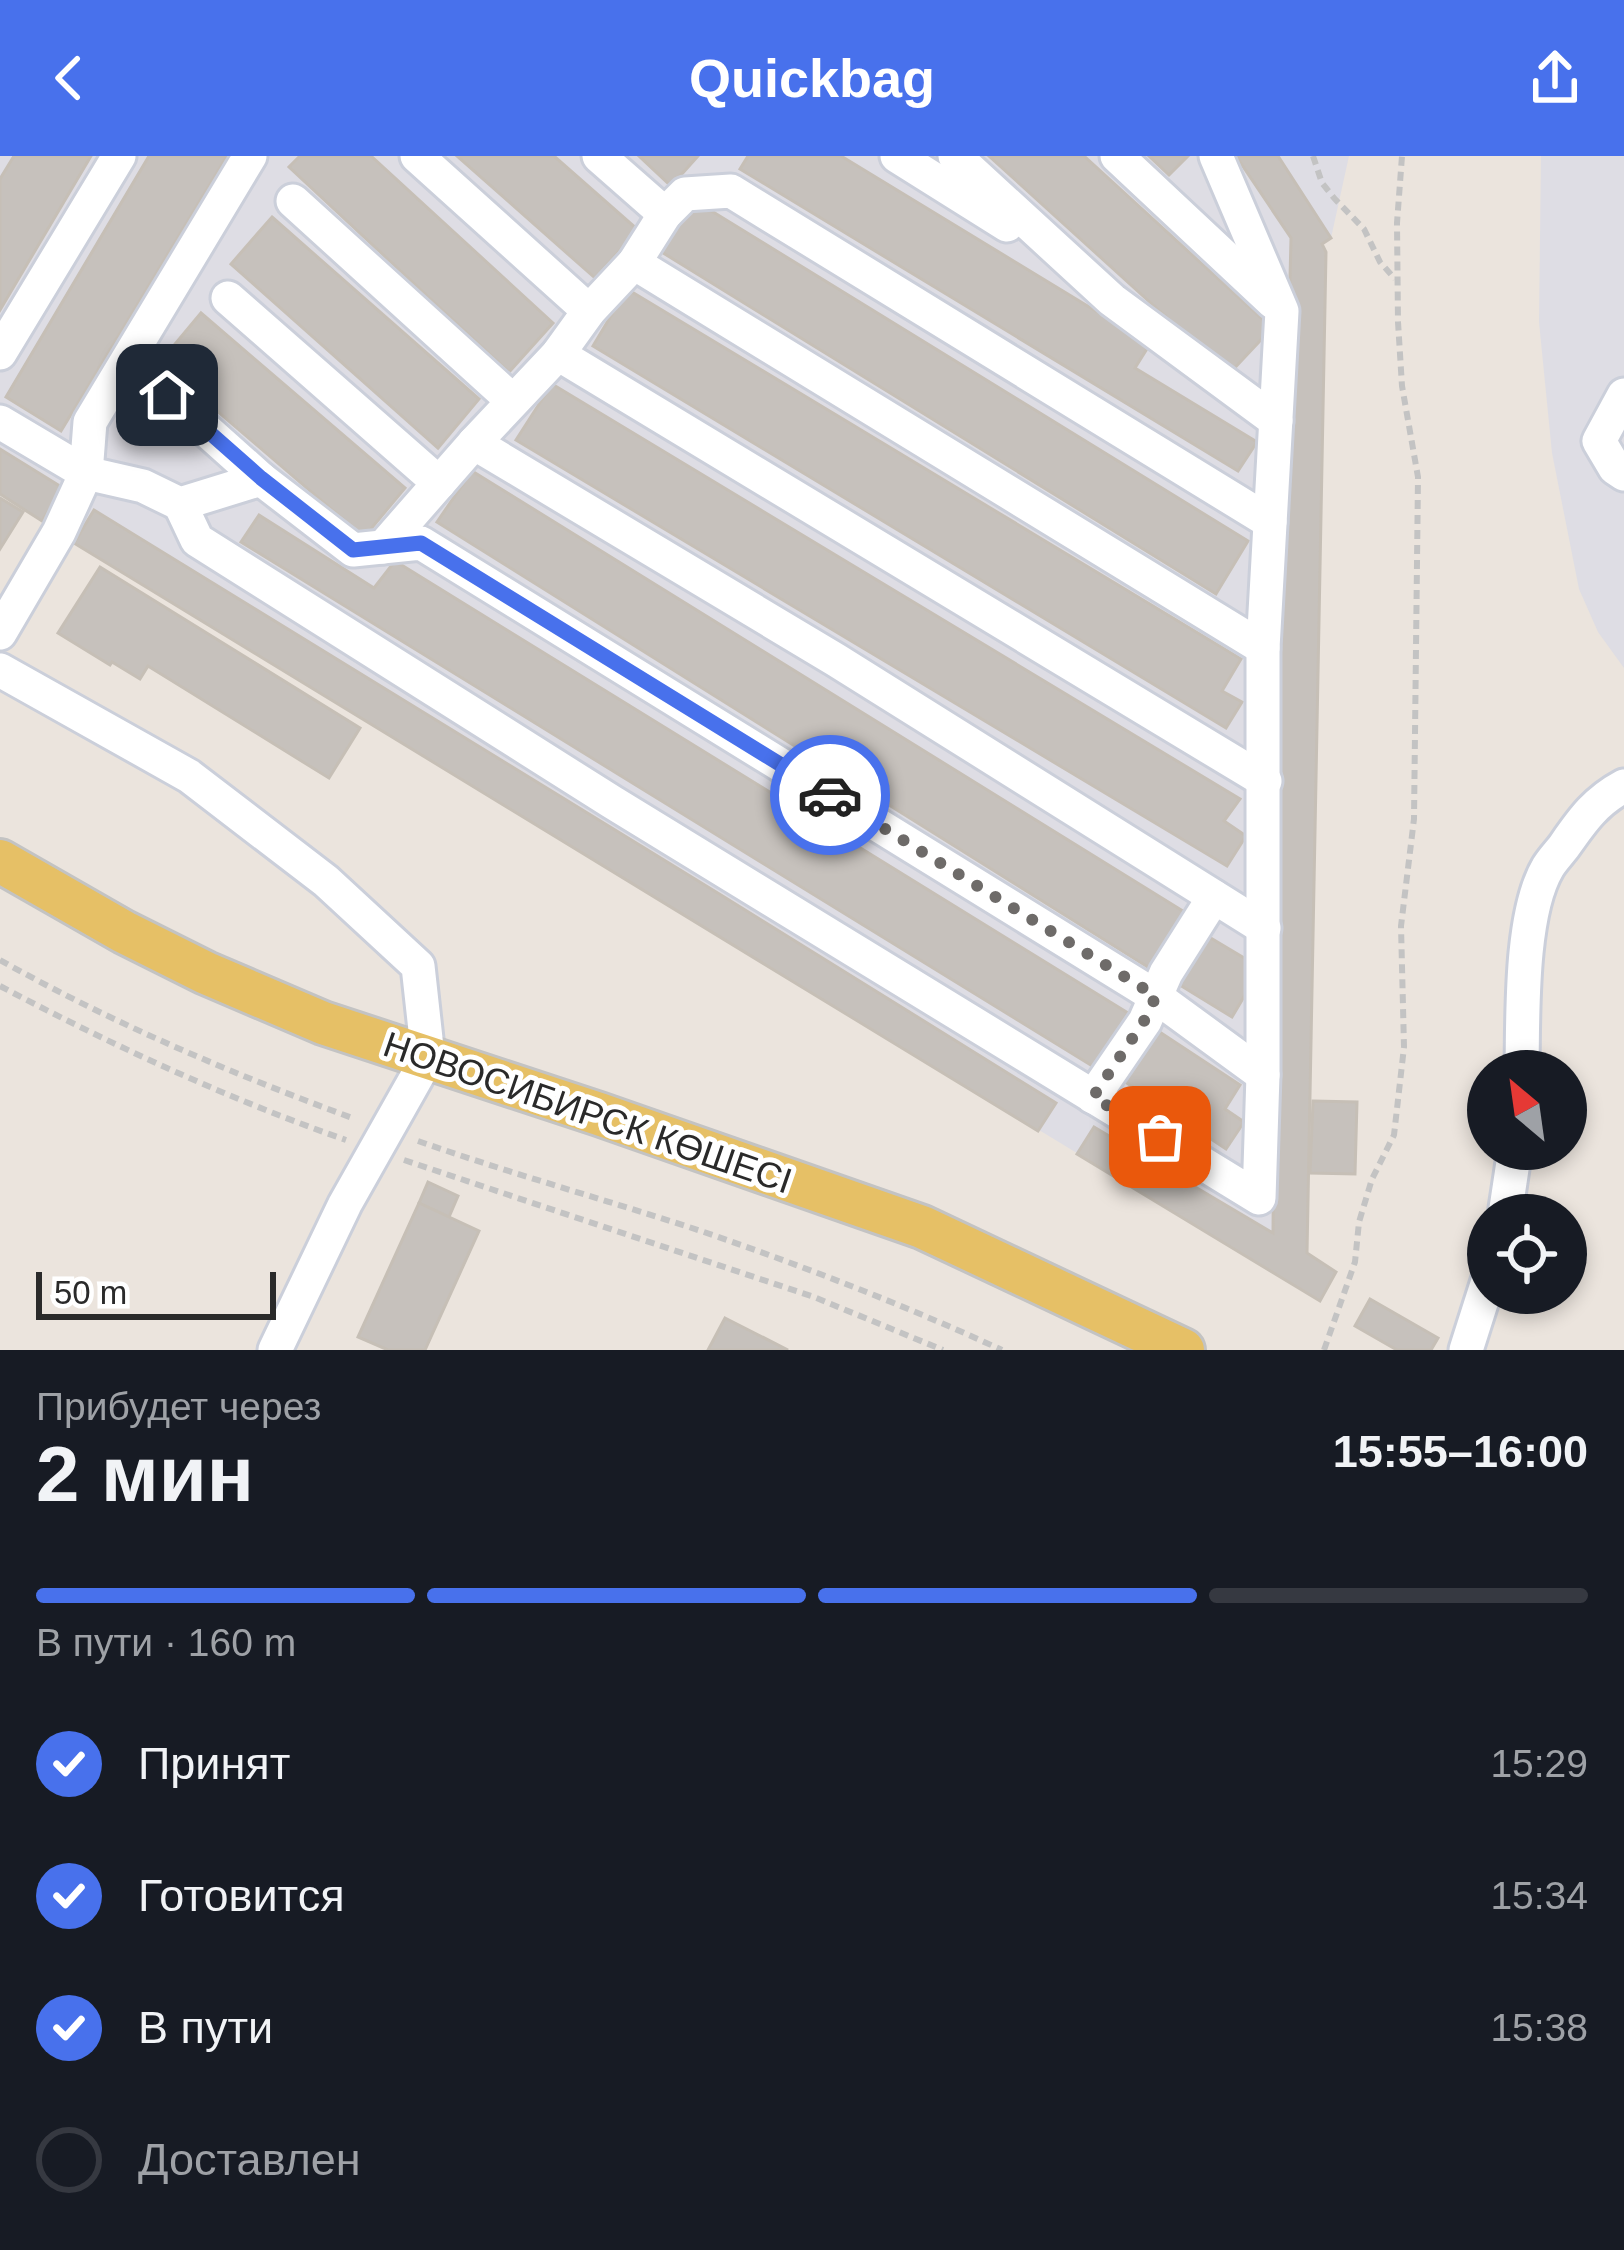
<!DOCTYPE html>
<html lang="ru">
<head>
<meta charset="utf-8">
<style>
  :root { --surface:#171b24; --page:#242831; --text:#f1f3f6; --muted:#9ea1a6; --line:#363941; --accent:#4871ec }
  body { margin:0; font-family:Helvetica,sans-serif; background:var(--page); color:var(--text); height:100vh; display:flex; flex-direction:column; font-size:45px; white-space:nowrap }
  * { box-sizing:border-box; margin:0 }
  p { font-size:39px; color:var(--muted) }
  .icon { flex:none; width:66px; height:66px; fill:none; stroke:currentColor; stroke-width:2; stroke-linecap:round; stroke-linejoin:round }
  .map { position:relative; height:1194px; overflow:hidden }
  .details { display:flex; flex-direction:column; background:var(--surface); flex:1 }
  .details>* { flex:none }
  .needle { width:78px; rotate:331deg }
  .tools { position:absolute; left:1467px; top:894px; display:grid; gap:24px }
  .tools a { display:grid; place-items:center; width:120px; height:120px; border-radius:50%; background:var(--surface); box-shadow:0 6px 18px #0003; font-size:60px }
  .scale { position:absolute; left:36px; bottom:30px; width:240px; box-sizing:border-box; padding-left:12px; border:6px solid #2a2a2a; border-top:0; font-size:33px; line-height:42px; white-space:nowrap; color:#2a2a2a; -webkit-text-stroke:9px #fff; paint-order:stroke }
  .pin { position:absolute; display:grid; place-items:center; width:102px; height:102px; color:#fff; margin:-51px; border-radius:24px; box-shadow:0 6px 18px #0006 }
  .courier { position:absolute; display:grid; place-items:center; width:120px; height:120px; margin:-60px; border:9px solid #4871ec; border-radius:50%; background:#fff; color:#222; box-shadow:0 3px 15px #0007 }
  .head em { font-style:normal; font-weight:600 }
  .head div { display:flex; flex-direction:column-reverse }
  .head { display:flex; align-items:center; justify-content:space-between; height:204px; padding:0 36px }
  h1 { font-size:78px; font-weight:600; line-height:90px }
  .bar { display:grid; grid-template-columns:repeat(4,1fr); gap:18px 12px; align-content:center; height:144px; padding:0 36px }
  .bar i { height:15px; border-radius:9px; background:var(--line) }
  .bar .current { background:var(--accent) }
  .bar p { grid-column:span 4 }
  ol { padding:0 36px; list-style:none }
  li { display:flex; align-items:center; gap:36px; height:132px }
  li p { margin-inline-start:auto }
  li .icon { padding:12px; border-radius:50%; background:var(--accent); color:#fff; stroke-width:4 }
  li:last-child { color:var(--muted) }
  li i { width:66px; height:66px; border:6px solid var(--line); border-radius:50% }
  header { display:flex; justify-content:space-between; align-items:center; height:156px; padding:0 36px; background:var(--accent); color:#fff; font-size:54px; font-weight:600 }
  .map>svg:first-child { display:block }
</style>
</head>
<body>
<header><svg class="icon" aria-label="back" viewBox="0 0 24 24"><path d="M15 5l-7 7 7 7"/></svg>Quickbag<svg class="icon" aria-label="share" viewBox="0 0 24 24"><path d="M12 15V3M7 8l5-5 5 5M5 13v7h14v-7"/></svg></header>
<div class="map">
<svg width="1624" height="1194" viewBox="0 0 1624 1194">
  <rect width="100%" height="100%" fill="#ebe4dd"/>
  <g fill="#dedde4">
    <path d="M0 0H1349L1331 82 1322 88 1326 96 1307 1097 1336 1116 1320 1145 74 387 0 338Z"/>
    <path d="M1541 0H1624V512L1598 476 1579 433 1552 297 1539 166Z"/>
  </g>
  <g fill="#c6c1bc" stroke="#c6bfb6" stroke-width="3">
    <path d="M14 0H91L0 154V23Z"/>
    <path d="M149 0H227L61 275 6 241Z"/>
    <path d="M300 0H371L553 167 509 216 289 11Z"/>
    <path d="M457 0H554L638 74 595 122Z"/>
    <path d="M639 0H698L671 30Z"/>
    <path d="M748 0H841L1150 188 1135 212 1257 286 1238 315 740 13Z"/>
    <path d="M989 0H1084L1272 172 1229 218Z"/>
    <path d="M1149 0H1188L1169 19Z"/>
    <path d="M1236 0H1278L1331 82 1322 88 1326 96 1307 1097 1336 1116 1320 1145 1077 998 1094 971 1273 1077 1276 689 1291 82Z"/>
    <path d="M692 43 1248 385 1216 438 660 95Z"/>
    <path d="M272 61 479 243 438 292 231 108Z"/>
    <path d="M627 133 1241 503 1222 535 1242 546 1226 572 593 190Z"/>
    <path d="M201 157 405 332 364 381 160 206Z"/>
    <path d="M552 228 1240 643 1224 665 1246 680 1227 710 516 284Z"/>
    <path d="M0 293 63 332 42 365 0 338Z"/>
    <path d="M472 315 1186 757 1151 813 437 366Z"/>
    <path d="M0 342 23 356 0 393Z"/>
    <path d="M94 354 721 739 1056 947 1038 975 74 387Z"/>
    <path d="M259 359 374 432 395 405 1128 857 1094 911 241 386Z"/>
    <path d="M100 411 360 572 329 622 148 510 140 523 112 506 110 509 58 477Z"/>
    <path d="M1204 778 1261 812 1232 861 1175 826Z"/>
    <path d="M1152 871 1240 929 1225 953 1244 966 1226 993 1118 921Z"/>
    <path d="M1313 945 1357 946 1355 1018 1310 1017Z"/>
    <path d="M428 1026 458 1040 449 1061 419 1047Z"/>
    <path d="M419 1047 479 1075 425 1194H388L358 1181Z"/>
    <path d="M1370 1143 1438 1182 1431 1194H1397L1355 1170Z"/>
    <path d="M725 1162 788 1194H708Z"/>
  </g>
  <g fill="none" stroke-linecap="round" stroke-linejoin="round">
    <g stroke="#cbcfda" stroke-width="39">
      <g id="minor">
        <path d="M417 0 589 155"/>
        <path d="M599 0 665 58"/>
        <path d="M897 0 1007 69"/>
        <path d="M955 0 1112 144 1276 265"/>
        <path d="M1117 0 1273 146"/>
        <path d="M293 45 513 245"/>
        <path d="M634 107 1263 492"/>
        <path d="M228 142 439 327"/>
        <path d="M0 197 119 0"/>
        <path d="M558 198 1265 625"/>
        <path d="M167 239 261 323 353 394 421 387 1155 840 1263 919"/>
        <path d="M1624 239 1599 285 1615 312 1624 318"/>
        <path d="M0 266 86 317 143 330 180 348 261 323"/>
        <path d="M474 287 836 504 1264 772"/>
        <path d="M180 348 197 384 612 646 1259 1042 1263 919V492L1282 155 1216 0"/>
        <path d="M383 391 474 287 558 198 589 155 634 107 665 58 685 38 731 35 1270 366"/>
        <path d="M0 477 59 376 86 317 90 266 250 0"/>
        <path d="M0 514 189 620 326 725 418 810 428 901 345 1048 275 1194"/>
        <path d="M1522 915C1523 860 1520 758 1548 711 1553 703 1560 696 1565 689 1583 663 1596 645 1624 630"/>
        <path d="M1093 941 1145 865 1166 817 1214 741"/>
        <path d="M1505 1059 1515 993"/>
        <path d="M1466 1194 1488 1125"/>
      </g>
    </g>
    <g stroke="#c3c3c3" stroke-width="48">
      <path id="major" d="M0 705 124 776 206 817 323 867 599 958 922 1071 1183 1194"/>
    </g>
    <g stroke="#c3c3c3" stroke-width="6" stroke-dasharray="9 6" stroke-linecap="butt">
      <path d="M1313 0 1322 27 1334 42 1364 73 1380 106 1395 123"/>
      <path d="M0 804C114 868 233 918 355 963"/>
      <path d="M0 830C112 889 226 942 346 984"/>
      <path d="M418 985C512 1018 607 1044 701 1075 803 1110 904 1149 1002 1194"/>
      <path d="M404 1004 814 1141 943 1194"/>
      <path d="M1324 1194 1355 1106 1359 1066 1372 1023 1394 979 1404 891 1401 770 1414 663 1418 321 1402 230 1398 166 1397 67 1402 0"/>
    </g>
    <use href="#minor" stroke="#fff" stroke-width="33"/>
    <use href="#major" stroke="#e6c066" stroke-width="42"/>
  </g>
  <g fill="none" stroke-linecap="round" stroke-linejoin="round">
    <path stroke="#6e6b69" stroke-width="12" stroke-dasharray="0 21.6" d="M830 639 1156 840 1144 865 1093 941 1160 981"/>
    <path stroke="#4871ec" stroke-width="15" d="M167 239 261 322 353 394 421 387 830 639"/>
  </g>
  <g text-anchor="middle" stroke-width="10" stroke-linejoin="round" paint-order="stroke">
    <g font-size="36" fill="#2a2a2a" stroke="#fff">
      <text transform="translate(588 956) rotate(19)" y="13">НОВОСИБИРСК КӨШЕСІ</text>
    </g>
  </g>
</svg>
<div class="tools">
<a><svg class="needle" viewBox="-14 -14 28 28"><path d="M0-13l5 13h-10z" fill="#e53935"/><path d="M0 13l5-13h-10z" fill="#9ea1a6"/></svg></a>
<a><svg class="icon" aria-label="locate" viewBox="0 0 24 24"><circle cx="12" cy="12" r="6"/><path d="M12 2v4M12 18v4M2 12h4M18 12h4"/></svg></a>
</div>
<div class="scale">50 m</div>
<div class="pin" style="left:1160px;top:981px;background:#ea580c"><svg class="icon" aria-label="bag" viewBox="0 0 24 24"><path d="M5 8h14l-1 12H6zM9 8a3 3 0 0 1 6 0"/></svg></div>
<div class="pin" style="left:167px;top:239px;background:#1f2937"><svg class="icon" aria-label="home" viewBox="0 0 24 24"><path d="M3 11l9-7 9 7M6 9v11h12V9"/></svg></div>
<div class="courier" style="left:830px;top:639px"><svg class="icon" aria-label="car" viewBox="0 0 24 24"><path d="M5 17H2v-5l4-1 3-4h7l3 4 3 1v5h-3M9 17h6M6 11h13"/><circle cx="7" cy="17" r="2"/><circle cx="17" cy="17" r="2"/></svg></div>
</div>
<section class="details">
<div class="head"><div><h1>2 мин</h1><p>Прибудет через</p></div><em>15:55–16:00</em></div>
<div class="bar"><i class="current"></i><i class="current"></i><i class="current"></i><i></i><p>В пути · 160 m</p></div>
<ol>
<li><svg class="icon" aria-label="check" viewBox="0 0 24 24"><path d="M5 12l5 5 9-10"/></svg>Принят<p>15:29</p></li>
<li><svg class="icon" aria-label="check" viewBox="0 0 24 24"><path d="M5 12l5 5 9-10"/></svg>Готовится<p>15:34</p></li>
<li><svg class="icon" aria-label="check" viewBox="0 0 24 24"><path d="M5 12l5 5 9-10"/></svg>В пути<p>15:38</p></li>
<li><i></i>Доставлен</li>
</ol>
</section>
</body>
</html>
